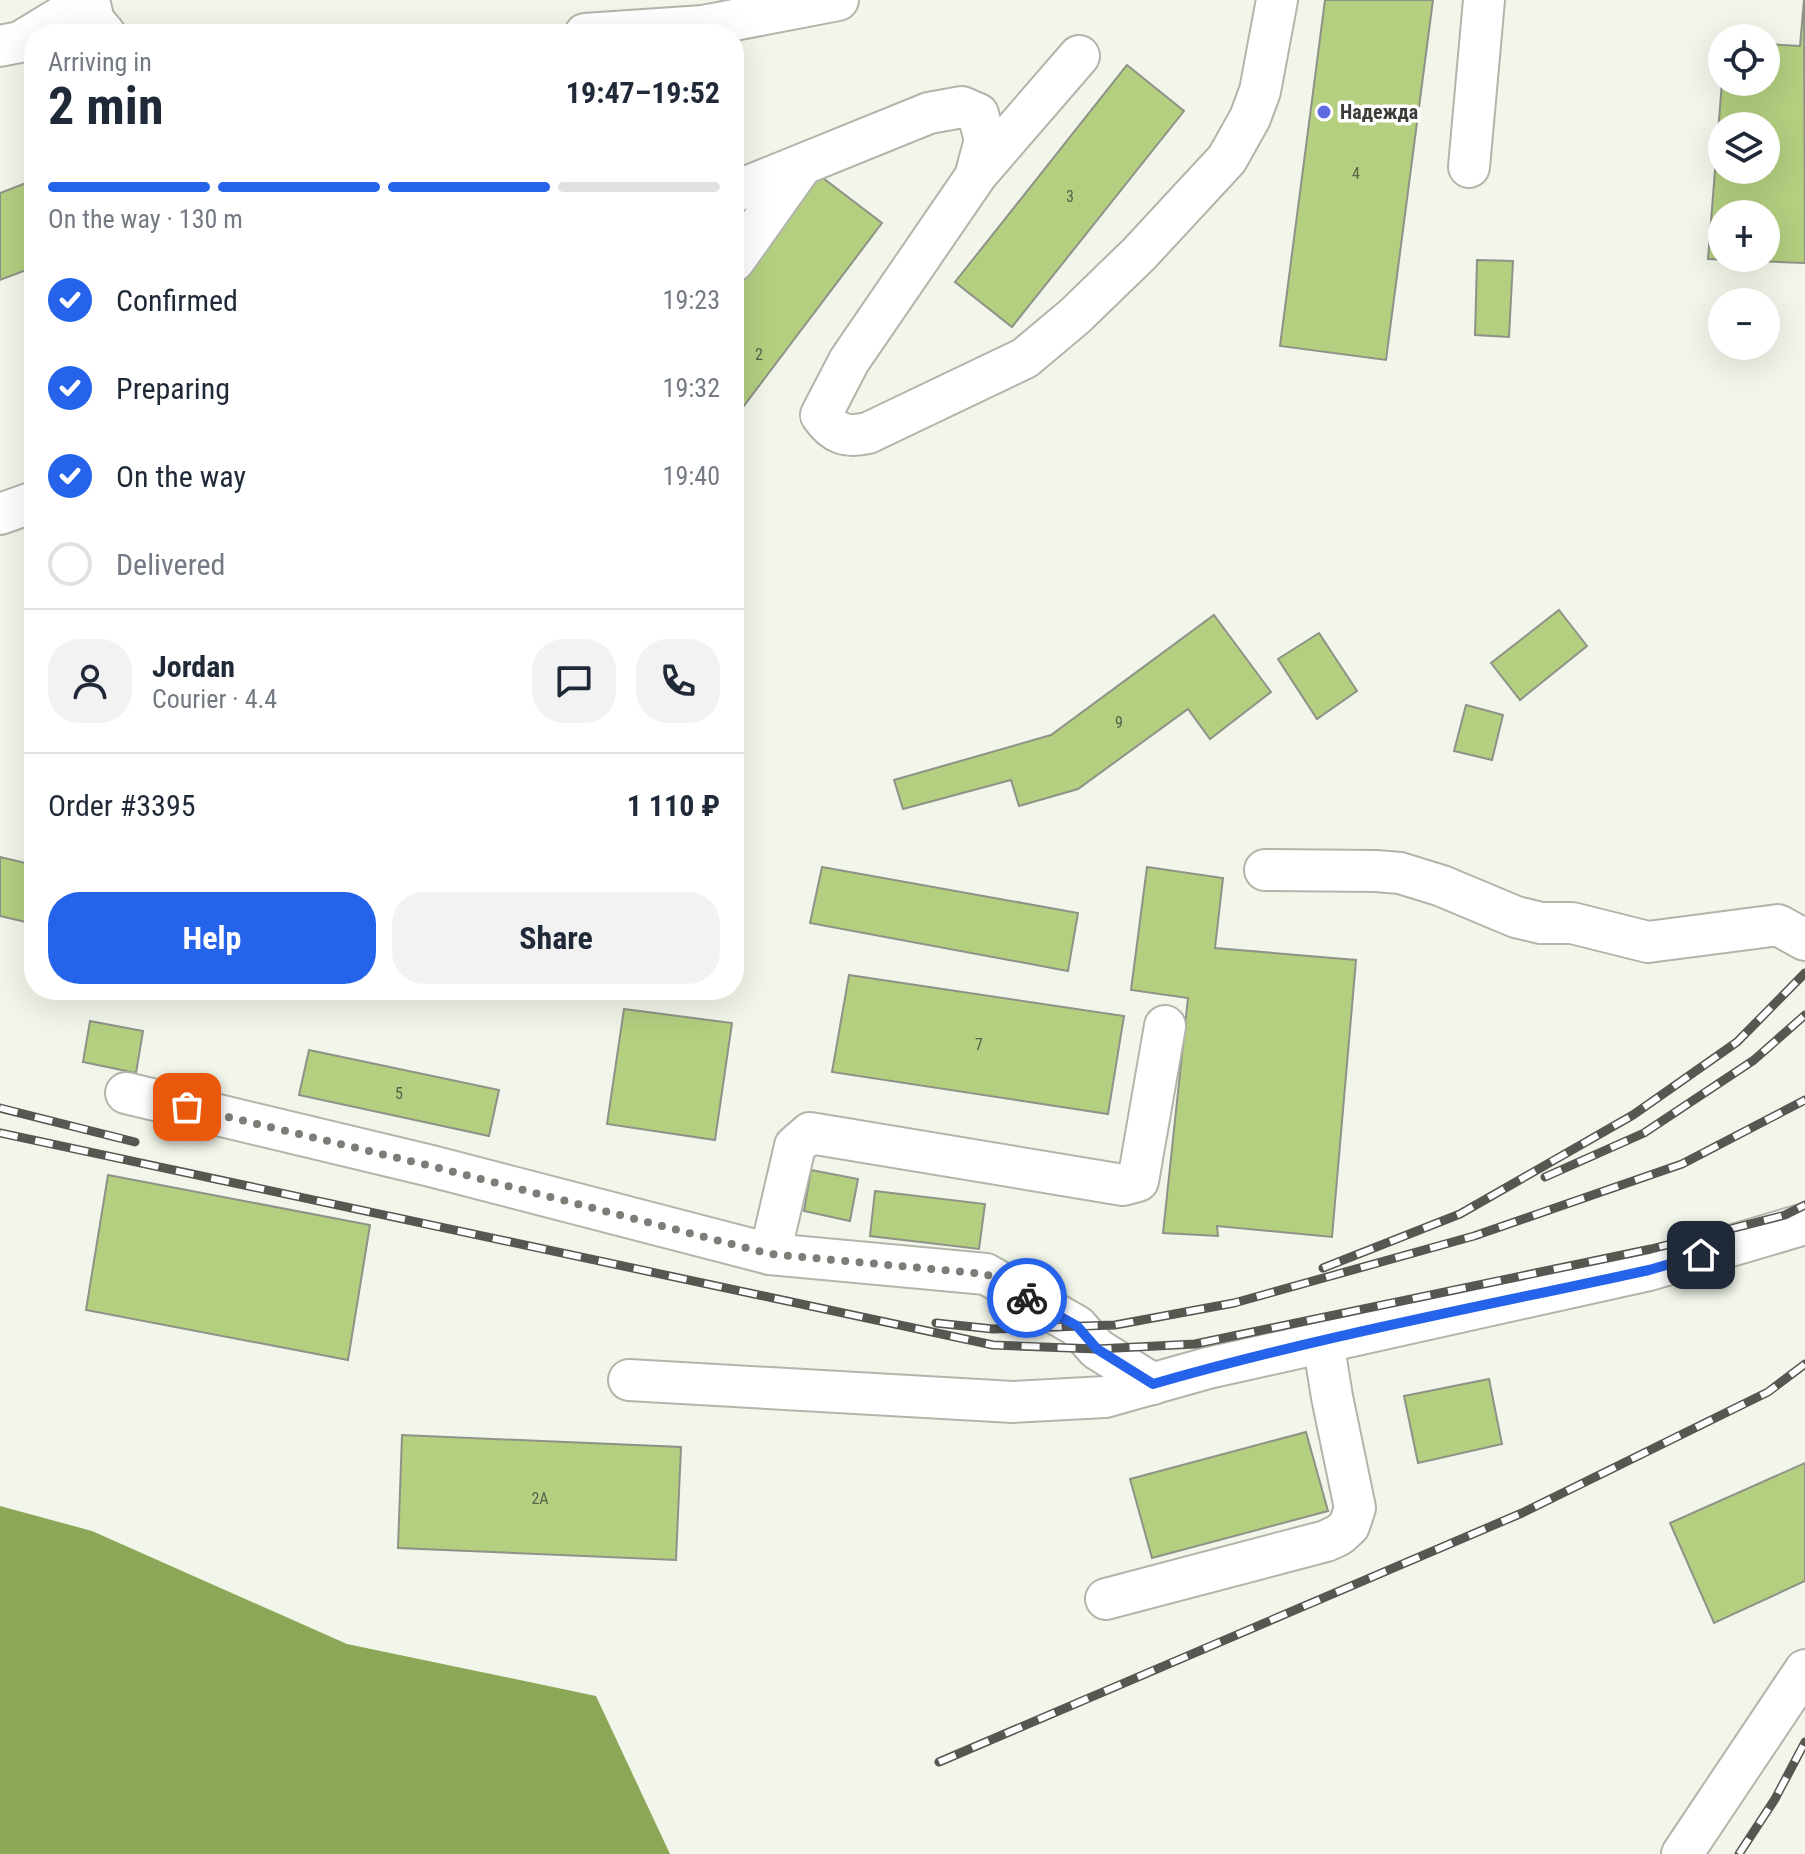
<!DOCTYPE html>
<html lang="en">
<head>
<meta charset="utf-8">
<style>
  :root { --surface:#fff; --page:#f2f2f3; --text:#1f2937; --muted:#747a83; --line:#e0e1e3; --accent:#2563eb }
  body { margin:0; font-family:"Roboto Condensed",sans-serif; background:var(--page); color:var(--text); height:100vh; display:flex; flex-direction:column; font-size:30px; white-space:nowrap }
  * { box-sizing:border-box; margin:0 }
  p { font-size:26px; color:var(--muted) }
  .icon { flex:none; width:44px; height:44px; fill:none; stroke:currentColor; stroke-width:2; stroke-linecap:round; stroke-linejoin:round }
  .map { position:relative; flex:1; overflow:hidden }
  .drawer { position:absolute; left:24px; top:24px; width:720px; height:976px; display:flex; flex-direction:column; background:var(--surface); border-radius:32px; box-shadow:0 8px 32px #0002 }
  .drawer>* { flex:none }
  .fabs { position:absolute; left:1708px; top:24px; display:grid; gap:16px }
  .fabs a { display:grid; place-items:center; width:72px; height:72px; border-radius:50%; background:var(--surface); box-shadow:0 8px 32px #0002; font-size:40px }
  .pin { position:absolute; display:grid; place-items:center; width:68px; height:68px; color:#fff; margin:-34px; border-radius:16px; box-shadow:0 4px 12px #0006 }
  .courier { position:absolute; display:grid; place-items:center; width:80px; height:80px; margin:-40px; border:6px solid #2563eb; border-radius:50%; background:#fff; color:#222; box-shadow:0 2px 10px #0007 }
  .headline em { font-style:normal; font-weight:700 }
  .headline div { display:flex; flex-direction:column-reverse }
  .headline { display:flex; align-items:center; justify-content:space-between; height:136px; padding:0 24px }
  h1 { font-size:52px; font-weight:700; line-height:60px }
  .bar { display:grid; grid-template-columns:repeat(4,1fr); gap:12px 8px; align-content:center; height:96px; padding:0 24px }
  .bar i { height:10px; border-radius:6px; background:var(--line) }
  .bar .on { background:var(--accent) }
  .bar p { grid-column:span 4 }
  .line { display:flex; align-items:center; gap:20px; padding:0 24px; border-top:2px solid var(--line) }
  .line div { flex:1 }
  .round { display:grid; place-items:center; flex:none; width:84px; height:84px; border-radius:32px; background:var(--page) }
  ol { padding:0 24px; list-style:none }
  li { display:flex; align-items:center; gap:24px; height:88px }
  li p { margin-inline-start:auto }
  li .icon { padding:8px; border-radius:50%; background:var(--accent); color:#fff; stroke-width:4 }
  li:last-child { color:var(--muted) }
  li i { width:44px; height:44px; border:4px solid var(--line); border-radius:50% }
  .button { display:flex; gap:16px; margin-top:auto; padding:16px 24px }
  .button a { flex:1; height:92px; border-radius:32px; background:var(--accent); color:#fff; font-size:32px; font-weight:700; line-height:92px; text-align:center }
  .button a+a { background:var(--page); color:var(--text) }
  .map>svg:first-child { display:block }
</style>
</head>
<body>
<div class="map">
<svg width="1805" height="1854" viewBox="0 0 1805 1854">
  <rect width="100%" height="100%" fill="#f2f6ea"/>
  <path fill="#8da759" d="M0 1506 92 1531 347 1644 596 1696 670 1854H0Z"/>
  <g fill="#b3cf7f" stroke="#8e9287" stroke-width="2" fill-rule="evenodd">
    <path d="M1325 0H1433L1386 360 1280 346Z"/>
    <path d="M1804 0 1805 263 1708 259 1722 82H1766V44L1800 46ZM1722 126H1766V170H1722ZM1722 214H1766V258H1722Z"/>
    <path d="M1127 65 1184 111 1012 327 955 282Z"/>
    <path d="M819 175 882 223 734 419V289Z"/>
    <path d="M34 180V267L0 280V193Z"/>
    <path d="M1477 260 1513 261 1509 337 1475 335Z"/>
    <path d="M1559 610 1587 646 1520 700 1491 663Z"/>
    <path d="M1214 615 1271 692 1210 739 1188 709 1078 789 1019 806 1011 780 903 809 894 780 1051 735Z"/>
    <path d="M1319 633 1357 691 1317 719 1278 659Z"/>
    <path d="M1466 705 1503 715 1492 760 1454 751Z"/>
    <path d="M737 775 743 839 734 840V776Z"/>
    <path d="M0 857 34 865V924L0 916Z"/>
    <path d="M822 867 1078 913 1068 971 810 923Z"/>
    <path d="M1147 867 1223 878 1215 948 1356 960 1332 1237 1217 1226 1218 1236 1163 1233 1188 998 1131 990Z"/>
    <path d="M849 975 1124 1016 1108 1114 832 1072Z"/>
    <path d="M624 1009 732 1023 715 1140 607 1124Z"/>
    <path d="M90 1021 143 1031 136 1073 83 1062Z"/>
    <path d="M309 1050 499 1090 489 1136 299 1095Z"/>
    <path d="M811 1170 858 1179 850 1221 804 1211Z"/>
    <path d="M108 1175 370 1225 348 1360 86 1310Z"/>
    <path d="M875 1191 985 1204 979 1249 870 1236Z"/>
    <path d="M1489 1379 1502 1444 1418 1463 1404 1396Z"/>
    <path d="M1306 1432 1328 1511 1152 1558 1130 1479Z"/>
    <path d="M402 1435 681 1447 676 1560 398 1548Z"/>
    <path d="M1805 1463V1581L1714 1623 1670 1523Z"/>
  </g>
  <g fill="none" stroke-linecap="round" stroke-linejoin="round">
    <g stroke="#b1b5aa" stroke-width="44">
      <g id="minor">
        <path d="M89 0 94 21 105 34"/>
        <path d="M585 34 703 26 838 0"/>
        <path d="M0 46 20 42 89 0"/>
        <path d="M1469 167 1484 0"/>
        <path d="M977 174 1079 56"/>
        <path d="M734 192 929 113 962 107 978 114 985 140 975 177 849 361 821 415C834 434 846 438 868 433L1025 358 1075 316 1139 254 1227 159 1250 118 1260 91 1277 0"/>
        <path d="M734 261 800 168"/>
        <path d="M0 514 34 502"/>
        <path d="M1265 870 1376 871 1400 873 1442 886 1516 917 1541 923H1572L1648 942 1778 925 1805 940"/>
        <path d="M126 1093 431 1166 770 1254 986 1274 1077 1326 1097 1349 1153 1384"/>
        <path d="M770 1254 795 1146 810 1133 1123 1185 1138 1181 1165 1026"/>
        <path d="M629 1380 1013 1402 1105 1397 1208 1368 1649 1270 1805 1224"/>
        <path d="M1106 1599 1326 1541 1339 1535 1349 1526 1355 1508 1332 1397 1323 1341"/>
        <path d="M1682 1854 1805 1670"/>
      </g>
    </g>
    <use href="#minor" stroke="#fff" stroke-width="40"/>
    <g stroke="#555751" stroke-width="9">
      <g id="rail">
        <path d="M0 1108 135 1142"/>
        <path d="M0 1133 993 1345 1097 1349 1195 1344 1651 1249 1785 1215 1805 1205"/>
        <path d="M1545 1177 1644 1133 1754 1060 1805 1015"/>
        <path d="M1323 1268 1460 1214 1633 1115 1737 1042 1805 973"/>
        <path d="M936 1323 993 1329 1115 1325 1234 1303 1474 1236 1682 1164 1805 1100"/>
        <path d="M939 1762 1522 1513 1768 1392 1805 1364"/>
        <path d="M1739 1854 1775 1799 1805 1742"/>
      </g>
    </g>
    <use href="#rail" stroke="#fff" stroke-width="6" stroke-dasharray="18" stroke-linecap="butt"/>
  </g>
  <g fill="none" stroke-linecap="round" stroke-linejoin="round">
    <path stroke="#7b7e76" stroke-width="8" stroke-dasharray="0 14.4" d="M187 1107 431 1166 770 1254 986 1274 1027 1298"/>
    <path stroke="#2563eb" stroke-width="10" d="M1027 1298 1077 1326 1097 1349 1153 1384C1316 1337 1484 1306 1649 1270L1701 1255"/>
  </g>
  <circle fill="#5d6ae2" stroke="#fff" stroke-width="3" cx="1324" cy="112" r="8"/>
  <g text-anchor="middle" stroke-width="7" stroke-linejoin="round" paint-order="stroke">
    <g font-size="16" fill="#59624a">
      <text x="1356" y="179">4</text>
      <text x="1070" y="202">3</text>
      <text x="759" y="360">2</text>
      <text x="1119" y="728">9</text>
      <text x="979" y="1050">7</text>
      <text x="399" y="1099">5</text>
      <text x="540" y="1504">2А</text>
    </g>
    <g font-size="20" font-weight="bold" fill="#3b3d38" stroke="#fff" text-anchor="start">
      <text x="1340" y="119">Надежда</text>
    </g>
  </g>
</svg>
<div class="fabs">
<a><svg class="icon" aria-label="locate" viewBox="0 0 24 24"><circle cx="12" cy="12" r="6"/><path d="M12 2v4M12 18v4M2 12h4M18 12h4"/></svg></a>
<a><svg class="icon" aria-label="layers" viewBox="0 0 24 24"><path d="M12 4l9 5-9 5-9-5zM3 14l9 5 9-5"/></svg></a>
<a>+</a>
<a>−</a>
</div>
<div class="pin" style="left:187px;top:1107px;background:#ea580c"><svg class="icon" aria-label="bag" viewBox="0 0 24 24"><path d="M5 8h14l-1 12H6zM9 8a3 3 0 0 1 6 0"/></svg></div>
<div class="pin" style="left:1701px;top:1255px;background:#1f2937"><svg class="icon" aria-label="home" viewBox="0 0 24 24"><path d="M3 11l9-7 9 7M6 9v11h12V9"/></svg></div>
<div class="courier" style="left:1027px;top:1298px"><svg class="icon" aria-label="bike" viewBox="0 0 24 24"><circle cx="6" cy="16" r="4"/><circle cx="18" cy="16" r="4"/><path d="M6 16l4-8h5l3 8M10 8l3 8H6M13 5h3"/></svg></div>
<section class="drawer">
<div class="headline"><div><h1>2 min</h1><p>Arriving in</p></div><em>19:47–19:52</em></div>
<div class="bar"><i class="on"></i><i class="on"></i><i class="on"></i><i></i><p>On the way · 130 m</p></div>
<ol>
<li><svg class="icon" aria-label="check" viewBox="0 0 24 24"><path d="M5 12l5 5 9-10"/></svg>Confirmed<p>19:23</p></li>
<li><svg class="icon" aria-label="check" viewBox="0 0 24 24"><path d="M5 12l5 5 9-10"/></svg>Preparing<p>19:32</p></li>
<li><svg class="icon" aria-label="check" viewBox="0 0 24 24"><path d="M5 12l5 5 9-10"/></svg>On the way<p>19:40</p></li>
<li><i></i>Delivered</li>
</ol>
<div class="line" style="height:144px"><a class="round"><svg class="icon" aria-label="person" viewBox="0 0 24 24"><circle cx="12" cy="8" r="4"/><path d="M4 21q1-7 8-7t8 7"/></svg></a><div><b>Jordan</b><p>Courier · 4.4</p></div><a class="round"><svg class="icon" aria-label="chat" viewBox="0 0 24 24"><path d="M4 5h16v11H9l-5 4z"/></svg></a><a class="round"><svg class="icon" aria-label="phone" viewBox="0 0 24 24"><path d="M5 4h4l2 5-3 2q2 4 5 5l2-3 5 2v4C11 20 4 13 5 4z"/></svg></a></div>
<div class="line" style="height:104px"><div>Order #3395</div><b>1 110 ₽</b></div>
<div class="button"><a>Help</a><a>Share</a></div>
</section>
</div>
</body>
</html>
